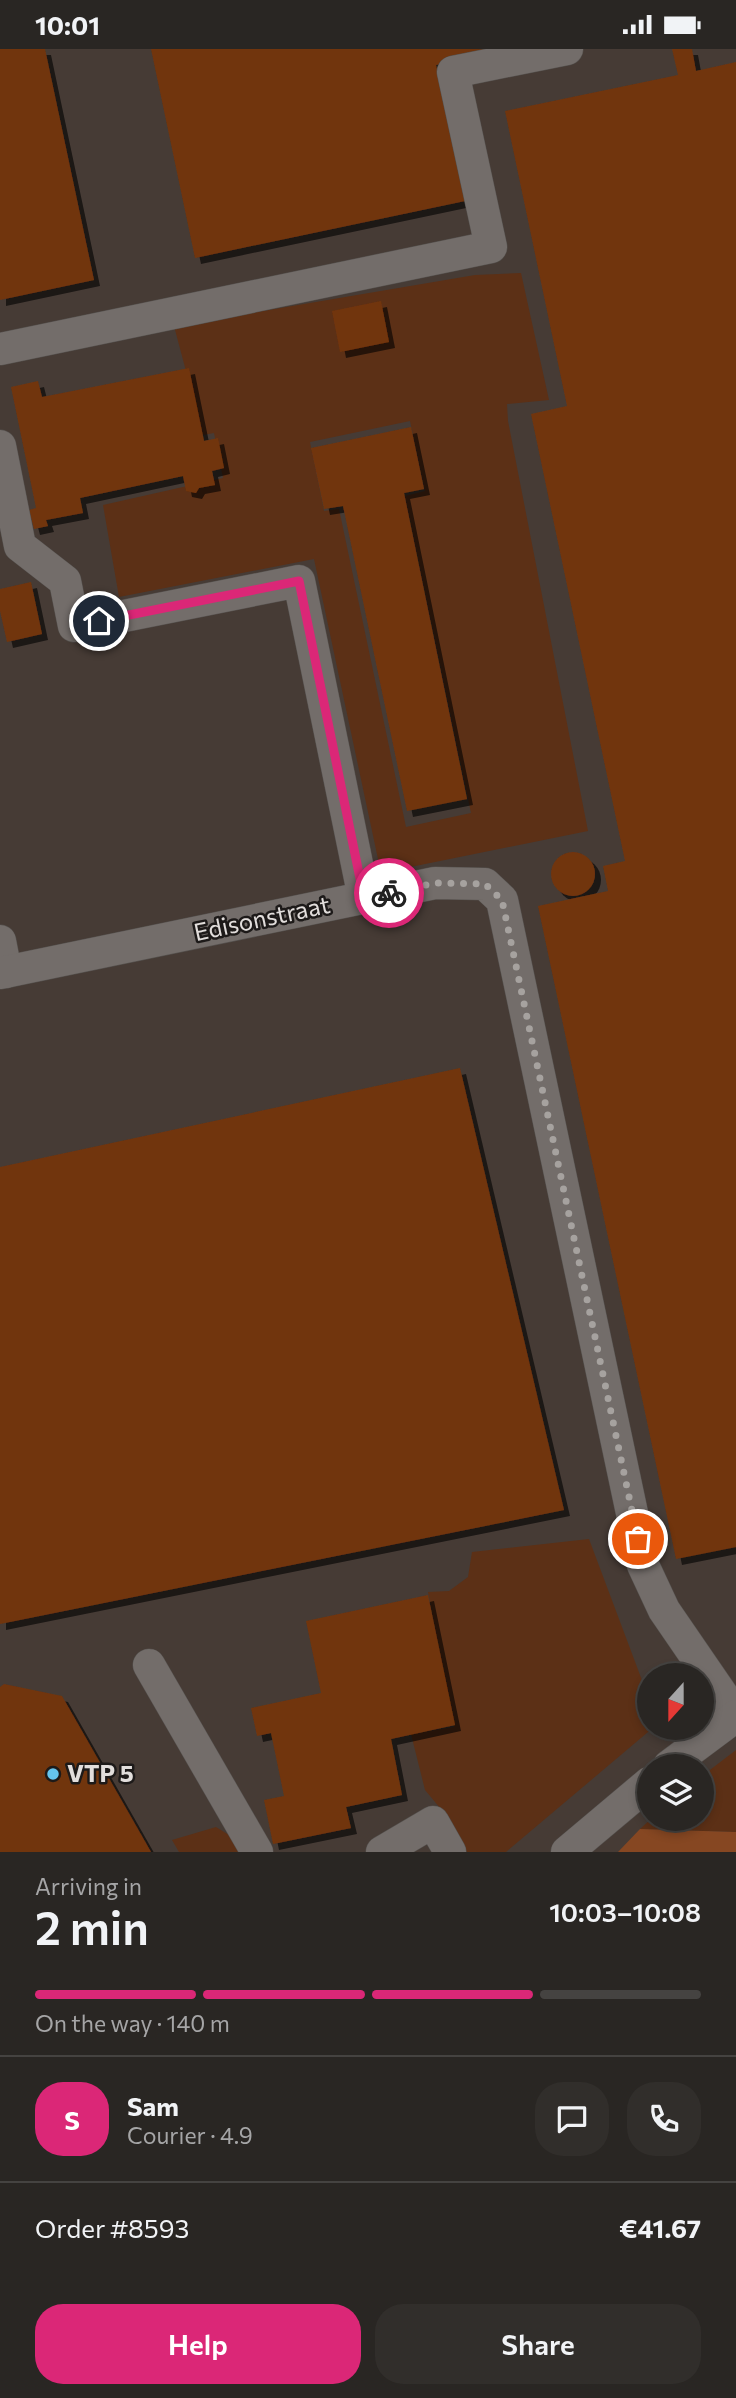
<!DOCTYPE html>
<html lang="en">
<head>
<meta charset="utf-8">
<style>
  :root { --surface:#292623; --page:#312e2b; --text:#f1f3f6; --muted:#a5a5a6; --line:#454341; --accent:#db2777 }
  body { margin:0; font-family:Commissioner,sans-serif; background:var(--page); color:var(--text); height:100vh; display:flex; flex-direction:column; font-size:26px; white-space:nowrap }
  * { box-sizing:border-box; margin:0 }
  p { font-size:23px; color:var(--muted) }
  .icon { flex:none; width:38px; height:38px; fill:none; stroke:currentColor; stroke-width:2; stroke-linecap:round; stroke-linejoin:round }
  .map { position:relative; height:1803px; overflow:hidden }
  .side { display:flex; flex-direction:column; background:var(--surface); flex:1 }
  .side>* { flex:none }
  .needle { width:46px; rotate:201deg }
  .tools { position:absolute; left:637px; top:1614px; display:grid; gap:14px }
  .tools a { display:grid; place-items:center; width:77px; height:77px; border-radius:50%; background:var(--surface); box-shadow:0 4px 10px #0003,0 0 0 2px var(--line); font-size:35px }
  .pin { position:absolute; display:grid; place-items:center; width:60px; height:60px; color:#fff; margin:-30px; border:4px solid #fff; border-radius:50%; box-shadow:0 2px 7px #0007 }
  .courier { position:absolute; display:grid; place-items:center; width:70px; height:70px; margin:-35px; border:5px solid #db2777; border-radius:50%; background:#fff; color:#222; box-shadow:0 2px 9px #0007 }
  .head em { font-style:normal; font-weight:600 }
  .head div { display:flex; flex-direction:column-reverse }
  .head { display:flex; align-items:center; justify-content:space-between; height:119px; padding:0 35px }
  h1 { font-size:46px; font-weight:600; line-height:52px }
  .bar { display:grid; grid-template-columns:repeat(4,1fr); gap:10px 7px; align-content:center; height:84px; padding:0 35px }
  .bar i { height:9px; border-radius:5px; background:var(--line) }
  .bar .selected { background:var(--accent) }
  .bar p { grid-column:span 4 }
  .line { display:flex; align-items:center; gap:18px; padding:0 35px; border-top:2px solid var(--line) }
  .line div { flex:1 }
  .round { display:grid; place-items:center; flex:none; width:74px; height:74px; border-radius:28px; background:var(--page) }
  .button { display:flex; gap:14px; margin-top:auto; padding:14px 35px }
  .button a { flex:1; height:80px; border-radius:28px; background:var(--accent); color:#fff; font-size:28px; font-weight:600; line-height:80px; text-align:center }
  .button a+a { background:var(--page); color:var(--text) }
  .status { display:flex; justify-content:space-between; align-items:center; height:49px; padding:0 35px; background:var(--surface); direction:ltr }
  .status svg { height:19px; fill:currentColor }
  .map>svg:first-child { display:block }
</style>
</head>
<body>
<div class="status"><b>10:01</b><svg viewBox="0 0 49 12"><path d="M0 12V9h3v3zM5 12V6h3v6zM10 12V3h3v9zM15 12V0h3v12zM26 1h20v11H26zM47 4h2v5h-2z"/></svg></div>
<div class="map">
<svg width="736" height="1803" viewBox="0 0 736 1803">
  <defs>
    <filter id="shadow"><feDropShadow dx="6" dy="6" stdDeviation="0" flood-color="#0009"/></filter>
  </defs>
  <rect width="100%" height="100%" fill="#37322f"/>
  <path fill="#463b35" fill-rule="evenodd" d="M0 0H736V1803H0ZM649 1626H702V1678H649ZM649 1717H702V1769H649Z"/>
  <g fill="#5c3016" fill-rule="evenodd">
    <path d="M521 224 549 351 507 355 508 372 588 782 381 824 314 510 119 548 103 456 223 429 214 384 203 386 174 277 475 226ZM410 372 425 442 405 447 471 764 406 778 339 460 324 462 310 393Z"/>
    <path d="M589 1490 649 1650V1678H654L506 1803H467L440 1759 425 1741 411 1685 454 1678 428 1543 449 1542 468 1528 472 1503Z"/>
    <path d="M736 1701V1783L640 1780 652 1769H702V1727Z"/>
    <path d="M216 1778 229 1786 239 1803H179L172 1791Z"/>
  </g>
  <path fill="#864722" d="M640 1780 736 1783V1803H618Z"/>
  <g fill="#71340d" filter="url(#shadow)">
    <path d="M0 0H45L94 231 0 251Z"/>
    <path d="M151 0H505V1L436 16 465 152 195 209Z"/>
    <path d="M672 0H692L696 22 736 13V1498L676 1510 538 857 608 842 603 817 625 812 531 365 567 357 505 62 678 26Z"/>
    <path d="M381 252 389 293 340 303 332 262Z"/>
    <path d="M189 319 204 392 218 389 224 419 212 422 215 436 199 439 196 444 186 442 183 427 80 449 83 464 46 471 48 477 34 480 29 461 36 459 11 338 38 332 42 348Z"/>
    <path d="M411 378 424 440 404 444 467 750 407 762 343 457 324 460 311 399Z"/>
    <path d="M31 533 42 585 7 593 0 562V540Z"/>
    <circle cx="573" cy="825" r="22"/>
    <path d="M460 1019 564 1461 0 1575V1118Z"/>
    <path d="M428 1546 455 1676 391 1690 402 1746 346 1758 351 1779 273 1795 264 1751 284 1747 271 1684 257 1687 251 1659 321 1644 306 1572Z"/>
    <path d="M4 1635 62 1647 151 1803H0V1638Z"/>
  </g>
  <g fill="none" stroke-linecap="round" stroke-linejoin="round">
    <g stroke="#55514e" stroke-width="33">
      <g id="minor">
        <path d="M0 300 491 198 453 23 567 0"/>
        <path d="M0 397 20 497 65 532 74 577 299 532 364 849"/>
        <path d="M0 892 6 923"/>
        <path d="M0 924 435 834 485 835 502 851 643 1516 664 1561 736 1666"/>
        <path d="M149 1616 257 1803"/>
        <path d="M669 1717 736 1667"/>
        <path d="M382 1803 433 1773 450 1803"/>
        <path d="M567 1803 649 1734"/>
      </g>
    </g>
    <use href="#minor" stroke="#736d6a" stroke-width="32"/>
  </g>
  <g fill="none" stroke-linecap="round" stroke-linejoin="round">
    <path stroke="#a6a29f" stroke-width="7" stroke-dasharray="0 12.6" d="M389 844 435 834 485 835 502 851 638 1490"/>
    <path stroke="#db2777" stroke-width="9" d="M99 572 299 532 364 849 389 844"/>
  </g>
  <circle fill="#65c5ee" stroke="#1d1a19" stroke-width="2.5" cx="53" cy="1725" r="7"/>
  <g text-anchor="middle" stroke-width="5" stroke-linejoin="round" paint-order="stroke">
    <g font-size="24" fill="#e2dedc" stroke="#1d1a19">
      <text transform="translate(262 870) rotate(-12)" y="8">Edisonstraat</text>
    </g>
    <g font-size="24" font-weight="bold" fill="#e2dedc" stroke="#1d1a19" text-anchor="start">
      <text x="67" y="1733">VTP 5</text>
    </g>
  </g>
</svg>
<div class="tools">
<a><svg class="needle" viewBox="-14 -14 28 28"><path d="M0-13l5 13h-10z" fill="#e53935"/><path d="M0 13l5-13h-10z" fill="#a5a5a6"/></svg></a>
<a><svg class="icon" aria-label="layers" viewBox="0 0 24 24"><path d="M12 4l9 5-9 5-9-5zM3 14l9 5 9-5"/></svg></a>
</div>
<div class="pin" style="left:638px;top:1490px;background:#ea580c"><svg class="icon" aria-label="bag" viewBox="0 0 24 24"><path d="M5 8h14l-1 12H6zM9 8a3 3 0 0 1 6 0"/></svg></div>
<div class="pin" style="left:99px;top:572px;background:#1f2937"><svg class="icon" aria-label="home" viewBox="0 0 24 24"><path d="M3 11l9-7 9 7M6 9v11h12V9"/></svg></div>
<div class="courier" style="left:389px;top:844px"><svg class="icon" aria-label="bike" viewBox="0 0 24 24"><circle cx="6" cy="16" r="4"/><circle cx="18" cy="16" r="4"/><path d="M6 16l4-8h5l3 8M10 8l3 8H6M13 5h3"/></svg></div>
</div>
<section class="side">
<div class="head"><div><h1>2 min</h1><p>Arriving in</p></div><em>10:03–10:08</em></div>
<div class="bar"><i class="selected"></i><i class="selected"></i><i class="selected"></i><i></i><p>On the way · 140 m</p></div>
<div class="line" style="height:126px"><b class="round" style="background:var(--accent);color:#fff">S</b><div><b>Sam</b><p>Courier · 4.9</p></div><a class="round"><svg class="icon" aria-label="chat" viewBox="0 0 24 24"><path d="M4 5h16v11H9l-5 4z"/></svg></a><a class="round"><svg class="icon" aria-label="phone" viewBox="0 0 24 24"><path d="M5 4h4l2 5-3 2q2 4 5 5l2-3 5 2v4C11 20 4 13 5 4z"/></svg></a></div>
<div class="line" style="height:91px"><div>Order #8593</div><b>€41.67</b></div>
<div class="button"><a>Help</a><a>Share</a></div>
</section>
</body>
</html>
